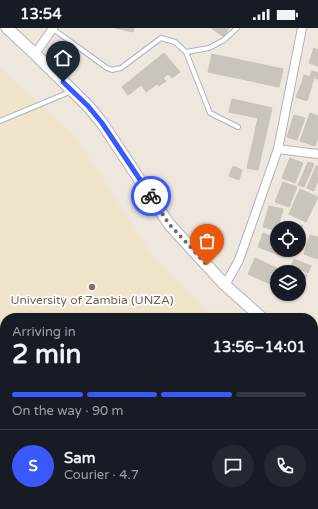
<!DOCTYPE html>
<html lang="en">
<head>
<meta charset="utf-8">
<style>
  :root { --surface:#171b24; --page:#242831; --text:#f1f3f6; --muted:#9ea1a6; --line:#363941; --accent:#3959ff }
  body { margin:0; font-family:"Varela Round",sans-serif; background:var(--page); color:var(--text); height:100vh; display:flex; flex-direction:column; font-size:15px; white-space:nowrap }
  * { box-sizing:border-box; margin:0 }
  p { font-size:13px; color:var(--muted) }
  .icon { flex:none; width:22px; height:22px; fill:none; stroke:currentColor; stroke-width:2; stroke-linecap:round; stroke-linejoin:round }
  .map { position:relative; flex:1; overflow:hidden }
  .drawer { position:absolute; left:0px; top:285px; width:318px; height:196px; display:flex; flex-direction:column; background:var(--surface); border-radius:16px 16px 0 0; box-shadow:0 1px 3px #0004 }
  .drawer>* { flex:none }
  .buttons { position:absolute; left:270px; top:193px; display:grid; gap:8px }
  .buttons a { display:grid; place-items:center; width:36px; height:36px; border-radius:50%; background:var(--surface); box-shadow:0 1px 3px #0004; font-size:20px }
  .pin { position:absolute; display:grid; place-items:center; width:34px; height:34px; color:#fff; margin:-41px -17px; border-radius:50% 50% 50% 0; rotate:-45deg; box-shadow:0 0 4px #0007 }
  .pin .icon { rotate:45deg }
  .courier { position:absolute; display:grid; place-items:center; width:40px; height:40px; margin:-20px; border:3px solid #3959ff; border-radius:50%; background:#fff; color:#222; box-shadow:0 1px 5px #0007 }
  .overview em { font-style:normal; font-weight:700 }
  .overview div { display:flex; flex-direction:column-reverse }
  .overview { display:flex; align-items:center; justify-content:space-between; height:68px; padding:0 12px }
  h1 { font-size:26px; font-weight:700; line-height:30px }
  .bar { display:grid; grid-template-columns:repeat(4,1fr); gap:6px 4px; align-content:center; height:48px; padding:0 12px }
  .bar i { height:5px; border-radius:3px; background:var(--line) }
  .bar .active { background:var(--accent) }
  .bar p { grid-column:span 4 }
  .line { display:flex; align-items:center; gap:10px; padding:0 12px; border-top:1px solid var(--line) }
  .line div { flex:1 }
  .round { display:grid; place-items:center; flex:none; width:42px; height:42px; border-radius:21px; background:var(--page) }
  .status { display:flex; justify-content:space-between; align-items:center; height:28px; padding:0 20px; background:var(--surface); direction:ltr }
  .status svg { height:11px; fill:currentColor }
  .map>svg:first-child { display:block }
</style>
</head>
<body>
<div class="status"><b>13:54</b><svg viewBox="0 0 49 12"><path d="M0 12V9h3v3zM5 12V6h3v6zM10 12V3h3v9zM15 12V0h3v12zM26 1h20v11H26zM47 4h2v5h-2z"/></svg></div>
<div class="map">
<svg width="318" height="481" viewBox="0 0 318 481">
  <rect width="100%" height="100%" fill="#eee7dd"/>
  <path fill="#f0e5cb" d="M0 40 76 109 153 229 216 290H5V476H313V380L318 385V481H0Z"/>
  <g fill="#c9c4bc" stroke="#c9c3b6">
    <path d="M115 0H134L133 4Z"/>
    <path d="M211 0H229L224 9Z"/>
    <path d="M314 20 318 22V38L309 35Z"/>
    <path d="M164 25 180 44 172 50 168 46 163 50 166 53 159 58 157 56 146 64 141 57 128 67 122 59Z"/>
    <path d="M212 26 283 41 279 59 208 44Z"/>
    <path d="M312 43 318 45V51L310 48Z"/>
    <path d="M304 47 314 50 312 56 302 53Z"/>
    <path d="M302 54 312 57 307 73 296 69Z"/>
    <path d="M232 71 272 80 258 142 247 140 258 90 229 84Z"/>
    <path d="M310 85 318 88V110L315 118 300 113Z"/>
    <path d="M294 87 305 90 297 112 287 109Z"/>
    <path d="M290 130 303 135 295 155 282 150Z"/>
    <path d="M308 134 314 136 304 159 298 157Z"/>
    <path d="M233 138 242 142 239 152 229 148Z"/>
    <path d="M316 138H318V152L314 163 307 160Z"/>
    <path d="M283 154 297 159 289 179 275 174Z"/>
    <path d="M300 161 318 169 306 194 289 186Z"/>
    <path d="M269 178 283 181 277 203 263 199Z"/>
    <path d="M291 194 303 198 299 207V200H289Z"/>
    <path d="M263 205 277 211V222H287L284 229 258 219Z"/>
    <path d="M310 207 318 209V226L317 231 304 226Z"/>
    <path d="M255 230 277 240 270 256 248 246Z"/>
    <path d="M294 231 311 238 308 245 291 238Z"/>
    <path d="M299 244 307 247 299 265Z"/>
  </g>
  <g fill="none" stroke-linecap="round" stroke-linejoin="round">
    <g stroke="#b1b3c0" stroke-width="6">
      <g id="lane">
        <path d="M53 1 107 40 112 42 121 40 161 10 175 14 186 24 210 85 238 99"/>
        <path d="M186 24 209 20 224 12 237 0"/>
        <path d="M0 93 72 63"/>
      </g>
    </g>
    <g stroke="#b1b3c0" stroke-width="10">
      <g id="street">
        <path d="M35 26 53 0"/>
        <path d="M278 121 318 126"/>
        <path d="M225 257 239 232 278 121 302 0"/>
      </g>
    </g>
    <g stroke="#b1b3c0" stroke-width="13">
      <g id="secondary">
        <path d="M7 0 35 26 88 78 102 95 169 196 225 257 262 290"/>
        <path d="M313 335 318 339"/>
      </g>
    </g>
    <use href="#lane" stroke="#fff" stroke-width="4"/>
    <use href="#street" stroke="#fff" stroke-width="8"/>
    <use href="#secondary" stroke="#fff" stroke-width="11"/>
  </g>
  <g fill="none" stroke-linecap="round" stroke-linejoin="round">
    <path stroke="#6f6d69" stroke-width="4" stroke-dasharray="0 7.2" d="M151 168 169 196 207 237"/>
    <path stroke="#3959ff" stroke-width="5" d="M63 54 88 78 102 95 151 168"/>
  </g>
  <circle fill="#8d6e63" stroke="#fff" stroke-width="1.5" cx="92" cy="259" r="4"/>
  <g text-anchor="middle" stroke-width="3.5" stroke-linejoin="round" paint-order="stroke">
    <g font-size="12" fill="#785e54" stroke="#fff">
      <text x="92" y="276">University of Zambia (UNZA)</text>
    </g>
  </g>
</svg>
<div class="buttons">
<a><svg class="icon" aria-label="locate" viewBox="0 0 24 24"><circle cx="12" cy="12" r="6"/><path d="M12 2v4M12 18v4M2 12h4M18 12h4"/></svg></a>
<a><svg class="icon" aria-label="layers" viewBox="0 0 24 24"><path d="M12 4l9 5-9 5-9-5zM3 14l9 5 9-5"/></svg></a>
</div>
<div class="pin" style="left:207px;top:237px;background:#ea580c"><svg class="icon" aria-label="bag" viewBox="0 0 24 24"><path d="M5 8h14l-1 12H6zM9 8a3 3 0 0 1 6 0"/></svg></div>
<div class="pin" style="left:63px;top:54px;background:#1f2937"><svg class="icon" aria-label="home" viewBox="0 0 24 24"><path d="M3 11l9-7 9 7M6 9v11h12V9"/></svg></div>
<div class="courier" style="left:151px;top:168px"><svg class="icon" aria-label="bike" viewBox="0 0 24 24"><circle cx="6" cy="16" r="4"/><circle cx="18" cy="16" r="4"/><path d="M6 16l4-8h5l3 8M10 8l3 8H6M13 5h3"/></svg></div>
<section class="drawer">
<div class="overview"><div><h1>2 min</h1><p>Arriving in</p></div><em>13:56–14:01</em></div>
<div class="bar"><i class="active"></i><i class="active"></i><i class="active"></i><i></i><p>On the way · 90 m</p></div>
<div class="line" style="height:72px"><b class="round" style="background:var(--accent);color:#fff">S</b><div><b>Sam</b><p>Courier · 4.7</p></div><a class="round"><svg class="icon" aria-label="chat" viewBox="0 0 24 24"><path d="M4 5h16v11H9l-5 4z"/></svg></a><a class="round"><svg class="icon" aria-label="phone" viewBox="0 0 24 24"><path d="M5 4h4l2 5-3 2q2 4 5 5l2-3 5 2v4C11 20 4 13 5 4z"/></svg></a></div>
</section>
</div>
</body>
</html>
